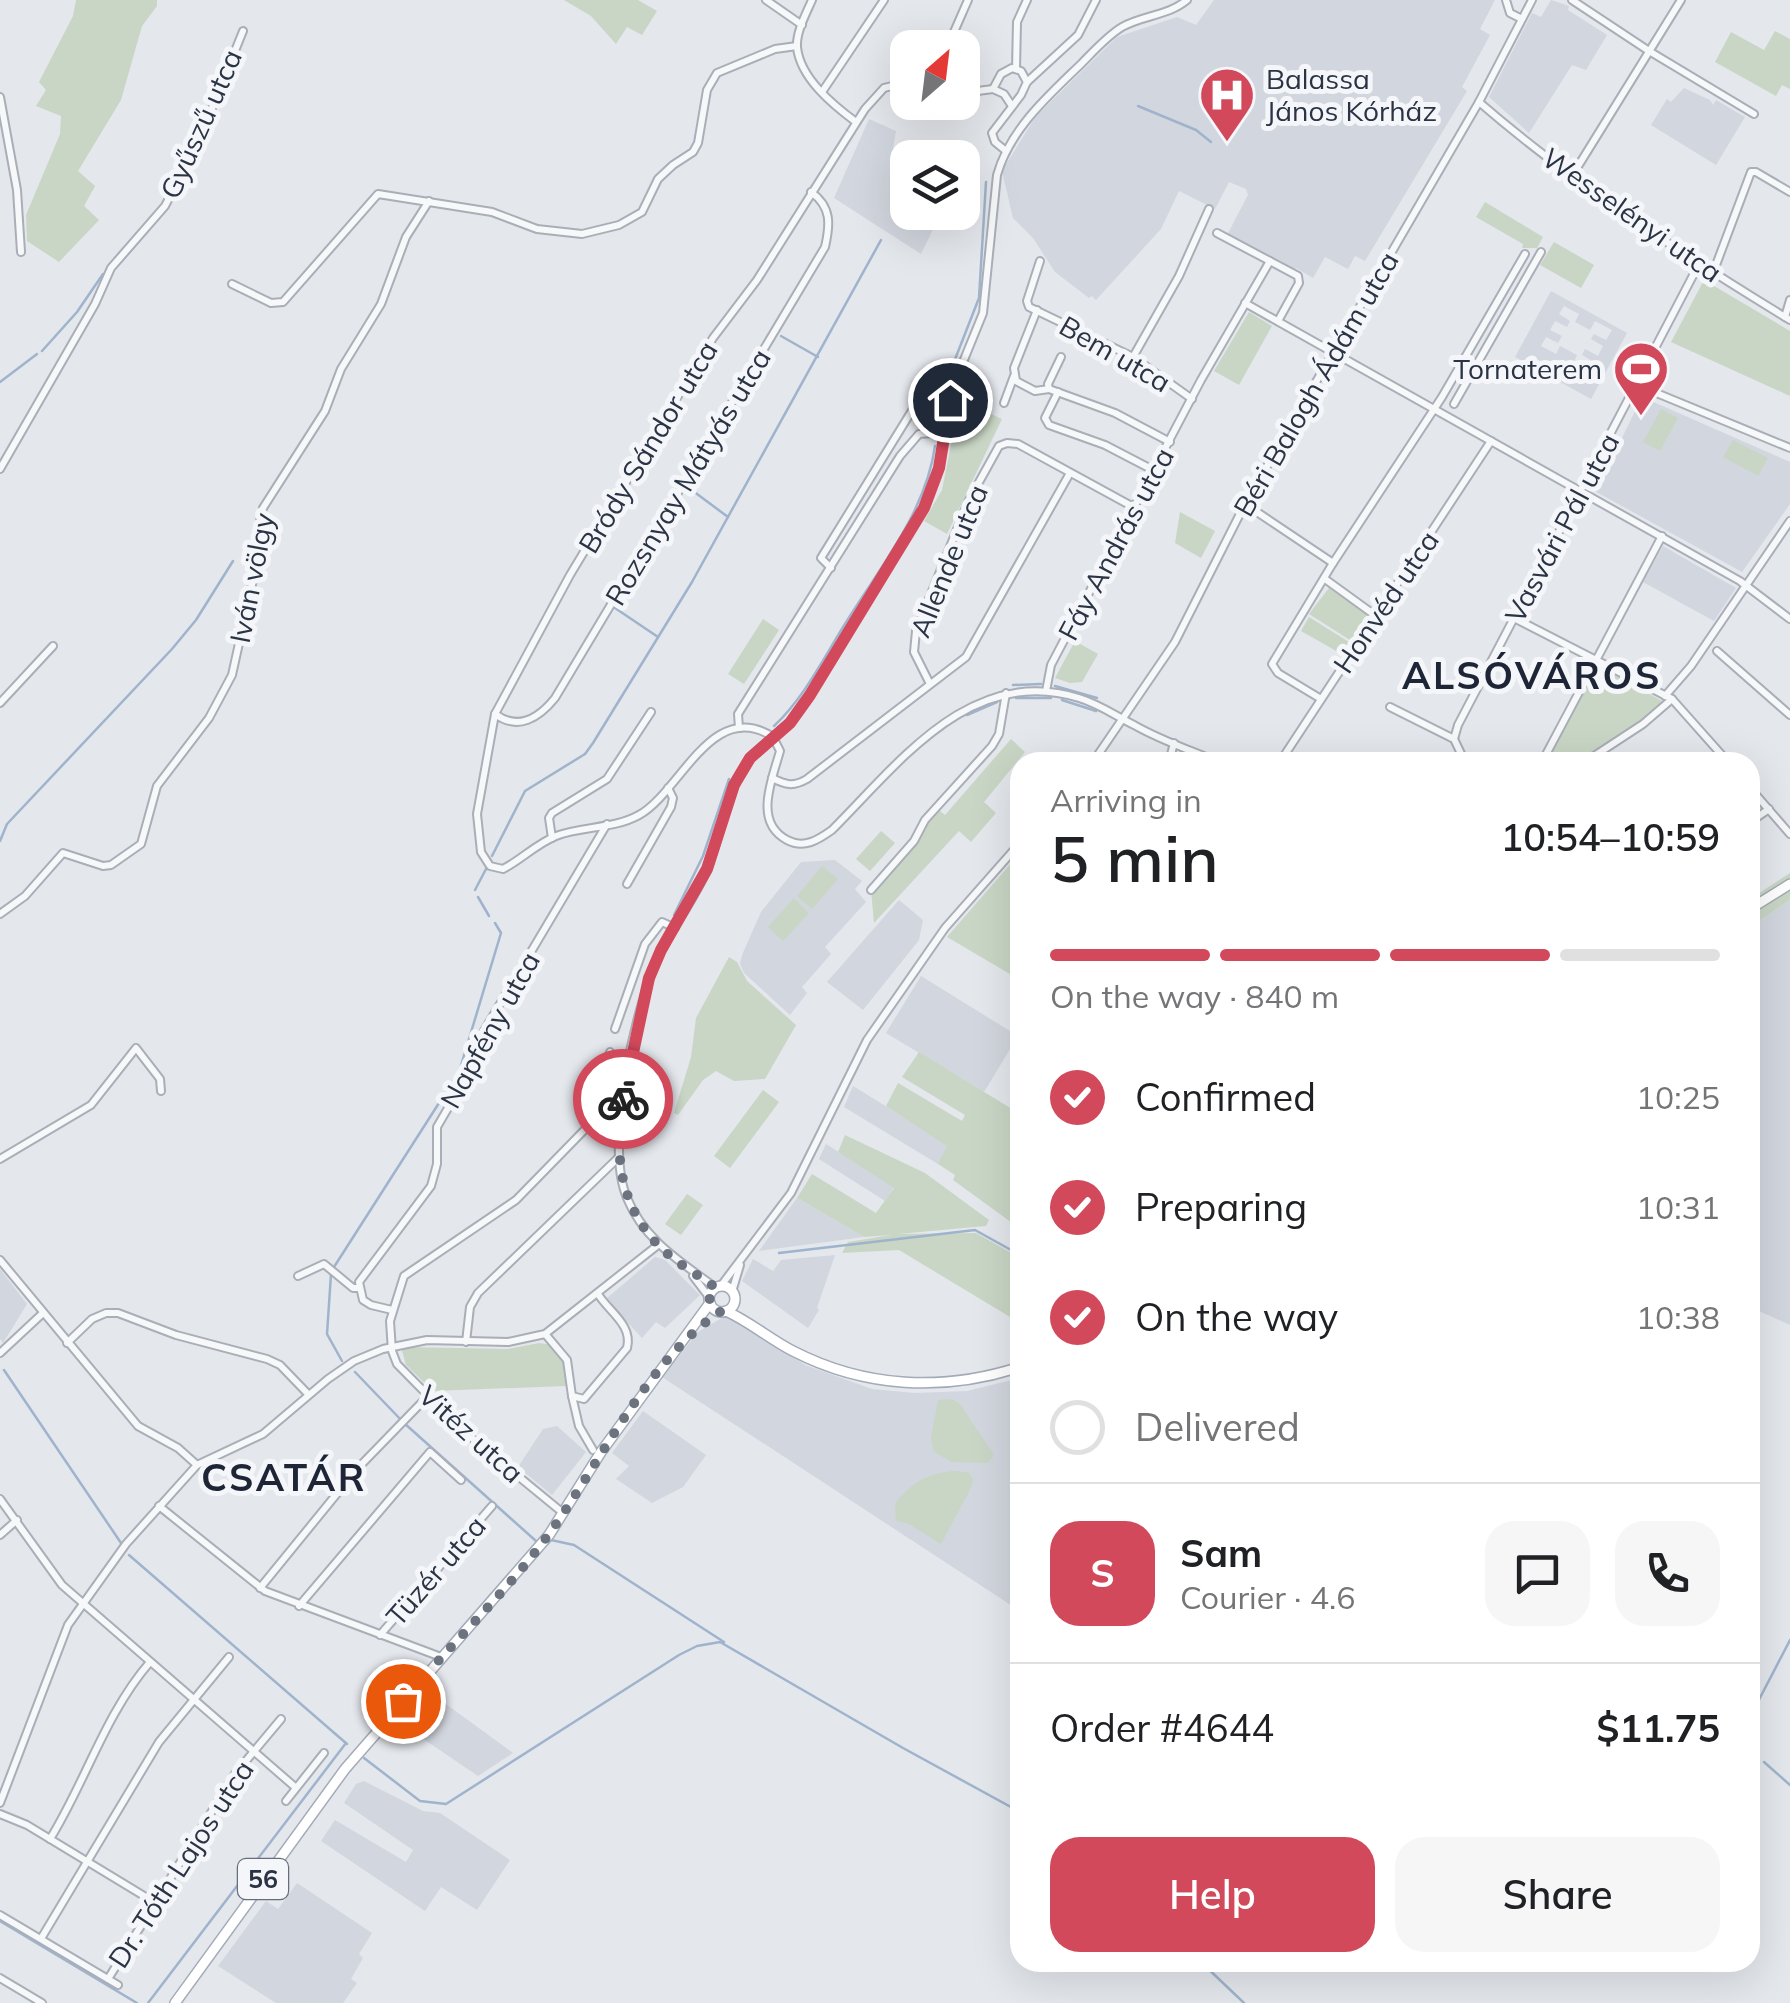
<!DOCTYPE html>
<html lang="en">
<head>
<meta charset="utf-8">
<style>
  :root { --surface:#fff; --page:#f6f6f6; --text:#202124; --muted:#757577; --line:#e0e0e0; --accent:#d1495b }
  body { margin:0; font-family:Mulish,sans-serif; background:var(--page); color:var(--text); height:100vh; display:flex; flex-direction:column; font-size:38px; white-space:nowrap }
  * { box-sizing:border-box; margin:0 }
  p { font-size:32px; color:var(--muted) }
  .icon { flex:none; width:55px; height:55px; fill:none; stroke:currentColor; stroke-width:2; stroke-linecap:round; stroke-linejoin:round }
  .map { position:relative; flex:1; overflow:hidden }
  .details { position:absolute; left:1010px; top:752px; width:750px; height:1220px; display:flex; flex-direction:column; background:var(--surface); border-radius:30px; box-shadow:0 10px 40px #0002 }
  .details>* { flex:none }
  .needle { width:65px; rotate:28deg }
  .fabs { position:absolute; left:890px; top:30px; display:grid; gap:20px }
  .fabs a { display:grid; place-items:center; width:90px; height:90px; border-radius:20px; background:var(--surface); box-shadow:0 10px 40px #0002; font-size:50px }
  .pin { position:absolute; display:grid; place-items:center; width:85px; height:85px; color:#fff; margin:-42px; border:5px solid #fff; border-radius:50%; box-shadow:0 2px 10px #0007 }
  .courier { position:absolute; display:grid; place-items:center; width:100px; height:100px; margin:-50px; border:8px solid #d1495b; border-radius:50%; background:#fff; color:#222; box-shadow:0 2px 12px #0007 }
  .overview em { font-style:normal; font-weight:600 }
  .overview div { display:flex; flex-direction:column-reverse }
  .overview { display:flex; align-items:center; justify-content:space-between; height:170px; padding:0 40px }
  h1 { font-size:65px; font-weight:600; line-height:75px }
  .bar { display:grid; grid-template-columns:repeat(4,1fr); gap:15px 10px; align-content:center; height:120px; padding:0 40px }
  .bar i { height:12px; border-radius:8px; background:var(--line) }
  .bar .selected { background:var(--accent) }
  .bar p { grid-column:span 4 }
  .line { display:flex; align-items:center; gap:25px; padding:0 40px; border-top:2px solid var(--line) }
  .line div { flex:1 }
  .round { display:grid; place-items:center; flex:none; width:105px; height:105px; border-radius:30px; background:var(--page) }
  ol { padding:0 40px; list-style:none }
  li { display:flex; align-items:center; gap:30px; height:110px }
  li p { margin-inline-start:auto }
  li .icon { padding:10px; border-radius:50%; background:var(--accent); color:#fff; stroke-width:4 }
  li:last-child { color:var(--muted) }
  li i { width:55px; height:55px; border:5px solid var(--line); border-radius:50% }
  .primary-button { display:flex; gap:20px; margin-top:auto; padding:20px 40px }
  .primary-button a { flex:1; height:115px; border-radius:30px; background:var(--accent); color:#fff; font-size:40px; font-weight:600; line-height:115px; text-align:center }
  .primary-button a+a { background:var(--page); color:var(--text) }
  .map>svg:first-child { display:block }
</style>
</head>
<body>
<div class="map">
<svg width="1790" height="2003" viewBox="0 0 1790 2003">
  <rect width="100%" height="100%" fill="#e4e7ec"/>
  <g fill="#d2d6de" fill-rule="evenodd">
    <path d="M1214 0H1495L1480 29 1490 35 1462 87 1467 91 1365 261 1355 256 1348 269 1325 257 1313 278 1296 268 1294 271 1227 235 1248 195 1246 189 1229 182 1215 209 1179 191 1161 229 1096 300 1092 296 1089 298 1055 272 1033 238 1013 218 1002 171 1036 116 1117 37 1177 17 1196 25Z"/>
    <path d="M1551 0 1569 6 1568 10 1607 35 1586 70 1572 65 1529 133 1489 97 1532 13 1541 17Z"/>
    <path d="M1684 88 1710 100 1713 105 1716 100 1745 117 1716 165 1651 125 1667 99 1671 102Z"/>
    <path d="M869 119 896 131 893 148 912 157 908 158V212L941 213 921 254 834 198Z"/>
    <path d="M1551 291 1627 333 1591 399 1515 357ZM1564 306 1579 314 1575 322 1590 330 1595 321 1612 330 1606 340 1594 334 1591 339 1603 346 1598 356 1585 349 1582 355 1594 362 1590 370 1574 362 1577 355 1560 346 1556 354 1541 346 1546 337 1558 343 1562 336 1550 330 1555 321 1567 327 1570 321 1559 314Z"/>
    <path d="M1642 397 1790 462V504L1742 572 1591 489 1618 439 1621 440Z"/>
    <path d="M1663 546 1736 588 1714 621 1643 582Z"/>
    <path d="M835 860 862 881 855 889 866 902 825 947 831 954 802 987 807 993 790 1015 744 973 740 964 742 955 761 912 801 862Z"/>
    <path d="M899 900 923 920 919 940 863 1010 827 982Z"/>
    <path d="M1790 900V1325L1750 1307V927Z"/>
    <path d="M921 976 1018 1036 984 1092 886 1033Z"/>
    <path d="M853 1086 949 1145 938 1164 844 1107Z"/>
    <path d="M826 1144 894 1187 885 1201 819 1159Z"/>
    <path d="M797 1198 864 1237 759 1251Z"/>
    <path d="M835 1255 817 1308 819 1310 808 1328 742 1281 753 1259 773 1271 781 1260Z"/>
    <path d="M655 1257 665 1260 700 1295 665 1328 656 1322 642 1338 606 1299Z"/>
    <path d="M0 1269 27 1304 3 1343 0 1339Z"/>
    <path d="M725 1316 737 1320 805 1365 872 1389 915 1393 967 1391 1020 1378V1611L662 1377 698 1332Z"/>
    <path d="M643 1411 706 1455 683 1487 652 1503 616 1479 629 1466 612 1453Z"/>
    <path d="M557 1426 586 1452 552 1495 518 1467 543 1429Z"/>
    <path d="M443 1702 513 1753 478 1776 416 1734Z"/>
    <path d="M364 1781 423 1811 440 1813 510 1860 477 1910 441 1887 425 1911 321 1841 335 1820 406 1862 413 1850 344 1803 356 1784Z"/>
    <path d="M297 1883 372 1933 359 1954 363 1958 351 1979 357 1983 343 2003H276L218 1966 266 1901 278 1909Z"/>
  </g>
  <g fill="#c9d6c5">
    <path d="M76 0H157V6L142 26 121 100 78 171 95 186 84 206 99 220 59 262 27 241 26 215 60 134 61 116 36 106 46 90 39 82 73 16Z"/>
    <path d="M564 0H638L657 11 642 35 627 27 616 44 591 16Z"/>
    <path d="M1775 31 1790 39V89L1782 85 1776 96 1715 62 1731 32 1764 50Z"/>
    <path d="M1485 202 1543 237 1537 248H1522L1523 244 1476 217Z"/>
    <path d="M1554 242 1594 265 1581 288 1540 265Z"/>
    <path d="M1704 280 1790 331V396L1671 342Z"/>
    <path d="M1249 312 1272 326 1239 385 1214 371Z"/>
    <path d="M960 400 1002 419 947 534 924 521 942 490Z"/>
    <path d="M1661 409 1678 418 1660 451 1643 442Z"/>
    <path d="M1733 440 1768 458 1758 476 1723 457Z"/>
    <path d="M1180 512 1215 531 1201 558 1175 543Z"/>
    <path d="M1329 588 1370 617 1353 642 1309 614Z"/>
    <path d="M1309 617 1352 644 1345 656 1301 631Z"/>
    <path d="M763 619 779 630 744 684 728 674Z"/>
    <path d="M1075 641 1098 654 1082 682 1070 683 1055 678Z"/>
    <path d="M1595 667H1600L1664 702 1637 726 1583 762H1545Z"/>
    <path d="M1011 739 1025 752 984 802 996 813 971 842 959 831 874 923 871 890 914 841 936 808 945 815Z"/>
    <path d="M881 831 895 843 870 871 856 859Z"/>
    <path d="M1020 853V980L947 937Z"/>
    <path d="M822 866 838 879 812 909 797 896Z"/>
    <path d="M1790 873V900L1750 927V899Z"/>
    <path d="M794 898 809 913 783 941 768 927Z"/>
    <path d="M729 957 737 962 747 981 796 1025 765 1079 734 1081 716 1071 703 1080 678 1115 674 1113 691 1057 696 1018Z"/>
    <path d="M919 1052 1020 1114V1217L1015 1225 953 1180 955 1175 938 1164 947 1146 886 1106 898 1083 962 1121 965 1115 902 1077Z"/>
    <path d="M763 1090 779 1102 730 1168 714 1156Z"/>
    <path d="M845 1135 925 1173 989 1220 986 1226 898 1234 976 1233 1020 1258V1323L899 1250 842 1253 848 1242 891 1235 864 1237 797 1198 812 1174 876 1213 894 1188 838 1152Z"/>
    <path d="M687 1194 703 1205 681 1235 665 1224Z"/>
    <path d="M539 1343 553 1345 565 1363 566 1386 433 1391 406 1365 401 1347 508 1349Z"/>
    <path d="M952 1399 960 1404 994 1455 988 1463 951 1462 933 1451 931 1438 938 1400Z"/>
    <path d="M957 1471 969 1473 973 1479 972 1486 941 1544 907 1523 896 1521 895 1504C911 1482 930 1472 957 1471Z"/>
  </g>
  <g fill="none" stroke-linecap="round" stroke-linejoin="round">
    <g stroke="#9fb4cc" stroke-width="2.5">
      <path d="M1138 106 1196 130 1211 142"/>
      <path d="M781 336 818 357"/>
      <path d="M42 351 77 312 103 274"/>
      <path d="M0 382 37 354"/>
      <path d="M938 424 943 390 979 298 986 182"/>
      <path d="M689 488 728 517"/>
      <path d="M615 608 658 637"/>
      <path d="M1013 685 1041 684"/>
      <path d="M1055 686 1097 698"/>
      <path d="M1016 698H1051"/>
      <path d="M1062 700 1096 711"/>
      <path d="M967 715 997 702"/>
      <path d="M774 726C804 698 823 659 845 624 879 569 926 512 935 446"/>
      <path d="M0 841 7 824 172 649 196 620 233 561"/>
      <path d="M492 856 525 791 585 754 593 743 692 582 881 240"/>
      <path d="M475 890 486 869"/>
      <path d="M478 897 489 916"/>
      <path d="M674 915 703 856 729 779"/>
      <path d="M459 1072 501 933 495 923"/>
      <path d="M779 1253 975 1230 1020 1255"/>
      <path d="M334 1267 455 1078"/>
      <path d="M331 1274 327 1334 342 1361"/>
      <path d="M4 1370 121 1543"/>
      <path d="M355 1372 404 1423 536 1541"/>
      <path d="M551 1540 574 1545 724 1642"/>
      <path d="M129 1555 347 1744"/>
      <path d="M1750 1717 1790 1640"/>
      <path d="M364 1758 420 1801 446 1804 679 1655 697 1646 720 1642 903 1748 1020 1812"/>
      <path d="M1764 1762 1790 1785"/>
      <path d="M0 1921 137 2003"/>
      <path d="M1201 1962 1244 2003"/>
      <path d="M148 2003 346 1743"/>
    </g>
    <g stroke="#a9aeb7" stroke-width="10">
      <g id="minor">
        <path d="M766 0 802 25"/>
        <path d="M812 0C806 14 796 32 797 47 800 78 833 105 856 122"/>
        <path d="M1506 0 1510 13 1522 19"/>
        <path d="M1572 0 1649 51 1754 114"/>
        <path d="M947 48 968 0"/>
        <path d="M1016 69 1017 22 1027 0"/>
        <path d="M1027 82 1078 35 1096 0"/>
        <path d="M822 92 884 0"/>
        <path d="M962 93 993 89"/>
        <path d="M0 97 17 190 21 252"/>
        <path d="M1479 102C1575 185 1682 254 1790 320"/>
        <path d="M1006 151 995 142 992 133 1021 95 1027 82 1021 71 1012 68 1001 74 993 89 1004 94 1012 106"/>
        <path d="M1572 176 1681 0"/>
        <path d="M1217 233 1298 276 1299 283 1278 321"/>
        <path d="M1040 261 1027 301 1029 307 1133 357 1192 399"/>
        <path d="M1713 273 1751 172H1756L1790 192"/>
        <path d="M232 284 271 303 283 302 378 194 492 212 537 229 582 234 619 225 642 212 658 179 673 165 693 152 698 143 707 90 717 73 775 49 797 46"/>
        <path d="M1245 303 1740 581 1790 619"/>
        <path d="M1037 310 1014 368 1016 381 1035 391 1049 389"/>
        <path d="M1785 317 1790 300"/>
        <path d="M1061 357 1048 384 1049 389 1115 413 1170 442"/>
        <path d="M1133 357 1179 276 1209 209"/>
        <path d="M1637 385 1790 448"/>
        <path d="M1058 392 1045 418 1049 425 1105 445 1155 471"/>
        <path d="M1004 403 1014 376"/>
        <path d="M1454 404 1541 252"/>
        <path d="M0 469 95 304 111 268 165 206 200 138 243 31"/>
        <path d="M1245 504 1333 563 1272 664 1278 673 1321 699"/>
        <path d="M1333 563 1442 397 1525 254"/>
        <path d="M831 568 821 558 921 396"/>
        <path d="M1325 579 1376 616"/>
        <path d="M1514 618 1672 699 1728 762"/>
        <path d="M1717 651 1790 715"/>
        <path d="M930 684 914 652 916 631 968 502 999 446 1007 443 1018 444 1135 508"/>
        <path d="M1046 691 1051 665 1201 380 1270 261"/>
        <path d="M1665 696 1691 666 1790 521"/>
        <path d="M0 703 53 646"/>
        <path d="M1390 707 1454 739 1465 762"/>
        <path d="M495 714C518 731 539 718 555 698L825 247C830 225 832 207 811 192"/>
        <path d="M739 728 738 714 900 456 919 434 945 432"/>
        <path d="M773 737C712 697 680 793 639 815 614 829 582 826 556 836 536 844 521 860 503 869L490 866 481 852 477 814 495 714 570 575 713 338 757 280 865 109 884 88 908 82"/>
        <path d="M773 737 780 751C772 780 753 822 787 840 804 849 818 840 832 830 899 763 971 664 1079 698 1099 704 1116 716 1134 725 1160 740 1190 750 1218 762"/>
        <path d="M1454 739 1458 725 1699 264"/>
        <path d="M1093 762 1175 642 1245 504 1479 102 1532 0"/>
        <path d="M1169 762 1174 743"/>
        <path d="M1280 762 1491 441"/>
        <path d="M1542 762 1662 536"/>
        <path d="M1585 762 1643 724 1672 699"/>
        <path d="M772 778C786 785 793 787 807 779L966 657 1070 473"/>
        <path d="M1750 788 1790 834"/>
        <path d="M1750 822 1769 809"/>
        <path d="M552 838 549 818 552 813 607 779 651 712"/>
        <path d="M627 884 671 807 673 798 668 788"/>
        <path d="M871 890 914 841 925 820 992 746 999 734 1006 693"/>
        <path d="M0 914 25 896 63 853 103 866 111 865 141 844 157 786 209 718 232 675 255 571 257 534 263 508 325 411 341 369 381 304 406 237 429 201"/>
        <path d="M615 1029 645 944 662 922 675 928"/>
        <path d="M599 1115 610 1052"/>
        <path d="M0 1159 91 1105 136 1048 160 1079 161 1091"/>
        <path d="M0 1260 138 1426 178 1448 197 1465"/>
        <path d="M298 1276 324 1264 353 1288H359"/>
        <path d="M693 1276 709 1297"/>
        <path d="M720 1287 791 1193 867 1040 945 928 1020 843"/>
        <path d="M716 1288C681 1262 644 1240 627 1198 604 1144 635 1006 660 953 674 924 696 898 708 867 721 835 725 797 744 768 755 750 772 739 787 725 796 717 803 705 810 695L924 508 939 468 950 394 983 313 997 175C1010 129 1048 96 1081 64 1094 51 1107 36 1122 27 1143 15 1168 16 1187 0"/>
        <path d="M732 1292 740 1265"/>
        <path d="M392 1310 371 1305 363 1300 359 1282 431 1186 437 1164V1127L476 1060 478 1041 607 824"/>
        <path d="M546 1335 567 1360 572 1396 584 1399 627 1348C633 1325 609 1312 598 1294"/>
        <path d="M466 1342 470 1307 478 1293 618 1158"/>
        <path d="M67 1343 92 1319 106 1313H118L176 1335 267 1359 280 1365 308 1394"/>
        <path d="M0 1353 43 1313"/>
        <path d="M572 1396 579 1426 593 1450"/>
        <path d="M0 1499 62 1585 295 1787"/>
        <path d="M159 1506 265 1591 441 1657"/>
        <path d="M563 1513 462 1430 397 1364 392 1351 390 1321 404 1276 516 1200 599 1115 620 1119"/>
        <path d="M0 1535 17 1520"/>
        <path d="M260 1588 357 1469 427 1397"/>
        <path d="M299 1606 430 1452 461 1480"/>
        <path d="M380 1635 492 1506"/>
        <path d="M286 1801 324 1753"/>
        <path d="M0 1803 68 1625 126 1544 197 1465 263 1434 328 1379 354 1361 383 1349 427 1340 508 1342 545 1334 658 1245"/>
        <path d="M0 1814 27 1825 154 1902"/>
        <path d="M50 1839C86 1781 105 1714 150 1662"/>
        <path d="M0 1915 118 1985"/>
        <path d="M42 1937 159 1742 229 1657"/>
        <path d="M0 1978 42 2003"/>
        <path d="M108 1979 235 1774 281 1719"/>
      </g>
    </g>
    <g stroke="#a3abb8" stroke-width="12">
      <g id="major">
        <path d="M1750 909 1790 884"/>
        <circle cx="722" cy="1299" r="13"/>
        <path d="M726 1311C750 1322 770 1339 793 1351 865 1388 943 1392 1020 1367"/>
        <path d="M175 2003 345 1769 549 1535 601 1452 710 1303"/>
      </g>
    </g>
    <use href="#minor" stroke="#f7f8fa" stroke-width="6"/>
    <use href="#major" stroke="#fff" stroke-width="9"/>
  </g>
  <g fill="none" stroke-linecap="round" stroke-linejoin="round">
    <path stroke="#6c737f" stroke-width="10" stroke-dasharray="0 18" d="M403 1701C450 1645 505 1594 549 1534 599 1465 648 1359 720 1312 708 1308 706 1296 716 1288 697 1274 676 1263 659 1246 619 1205 614 1153 623 1099"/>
    <path stroke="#d1495b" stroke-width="12" d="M623 1099 649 978 661 950 707 869 734 785 750 758 790 723 810 695 924 508 939 468 950 400"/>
  </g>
  <defs>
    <g id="hospital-pin" transform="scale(2.875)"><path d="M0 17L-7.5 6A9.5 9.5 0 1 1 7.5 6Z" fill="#d1495b" stroke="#f4f6f9"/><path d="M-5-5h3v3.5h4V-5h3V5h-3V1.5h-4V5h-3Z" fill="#fff"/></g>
    <g id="stadium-pin" transform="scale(2.875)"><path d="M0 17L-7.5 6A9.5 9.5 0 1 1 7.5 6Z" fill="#d1495b" stroke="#f4f6f9"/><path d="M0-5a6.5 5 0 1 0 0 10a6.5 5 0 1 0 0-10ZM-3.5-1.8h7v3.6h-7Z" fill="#fff"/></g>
  </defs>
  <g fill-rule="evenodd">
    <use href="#hospital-pin" x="1227" y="95"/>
    <use href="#stadium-pin" x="1641" y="369"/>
  </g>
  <g text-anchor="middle" stroke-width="10" stroke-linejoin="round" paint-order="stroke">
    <rect fill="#f4f6f9" stroke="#676e7b" stroke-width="2.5" x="238" y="1859" width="50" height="40" rx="8"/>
    <g font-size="25" font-weight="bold" fill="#2b3445">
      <text x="263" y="1888">56</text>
    </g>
    <g font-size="28" fill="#2b3445" stroke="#f4f6f9" text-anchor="start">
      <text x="1266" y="89">Balassa<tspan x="1266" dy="32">János Kórház</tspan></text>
      <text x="1602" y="379" text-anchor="end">Tornaterem</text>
    </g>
    <g font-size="28" fill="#2b3445" stroke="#f4f6f9">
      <text transform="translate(201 124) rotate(-66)" y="10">Gyűszű utca</text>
      <text transform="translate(1632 215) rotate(35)" y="10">Wesselényi utca</text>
      <text transform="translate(1115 354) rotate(30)" y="10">Bem utca</text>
      <text transform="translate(1316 384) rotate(-60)" y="10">Béri Balogh Ádám utca</text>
      <text transform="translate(648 447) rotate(-59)" y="10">Bródy Sándor utca</text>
      <text transform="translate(688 477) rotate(-59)" y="10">Rozsnyay Mátyás utca</text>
      <text transform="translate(1562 528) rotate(-62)" y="10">Vasvári Pál utca</text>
      <text transform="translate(1116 544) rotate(-62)" y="10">Fáy András utca</text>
      <text transform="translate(949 561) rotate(-68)" y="10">Allende utca</text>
      <text transform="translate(252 578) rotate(-79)" y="10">Iván völgy</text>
      <text transform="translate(1386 602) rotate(-56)" y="10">Honvéd utca</text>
      <text transform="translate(490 1030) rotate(-61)" y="10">Napfény utca</text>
      <text transform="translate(471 1434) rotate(42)" y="10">Vitéz utca</text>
      <text transform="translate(436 1571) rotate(-49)" y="10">Tüzér utca</text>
      <text transform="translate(181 1864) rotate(-57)" y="10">Dr. Tóth Lajos utca</text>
    </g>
    <g font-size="38" font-weight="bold" letter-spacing="2.5" fill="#1d2536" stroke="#f4f6f9">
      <text x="1532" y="689">ALSÓVÁROS</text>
      <text x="284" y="1491">CSATÁR</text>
    </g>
  </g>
</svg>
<div class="fabs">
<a><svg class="needle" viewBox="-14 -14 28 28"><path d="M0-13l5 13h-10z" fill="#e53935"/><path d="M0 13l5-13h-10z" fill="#757577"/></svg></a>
<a><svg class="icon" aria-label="layers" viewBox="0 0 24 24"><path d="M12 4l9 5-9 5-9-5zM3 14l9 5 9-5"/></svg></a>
</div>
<div class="pin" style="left:403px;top:1701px;background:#ea580c"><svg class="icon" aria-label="bag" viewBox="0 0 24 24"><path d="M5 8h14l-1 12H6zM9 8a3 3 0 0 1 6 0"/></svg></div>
<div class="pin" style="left:950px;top:400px;background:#1f2937"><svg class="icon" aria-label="home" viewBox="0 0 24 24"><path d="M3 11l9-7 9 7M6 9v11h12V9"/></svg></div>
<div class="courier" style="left:623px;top:1099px"><svg class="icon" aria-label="bike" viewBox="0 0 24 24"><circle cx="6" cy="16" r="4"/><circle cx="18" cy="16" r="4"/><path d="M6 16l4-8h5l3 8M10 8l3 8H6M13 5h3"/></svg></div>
<section class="details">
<div class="overview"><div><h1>5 min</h1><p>Arriving in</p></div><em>10:54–10:59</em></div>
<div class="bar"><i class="selected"></i><i class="selected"></i><i class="selected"></i><i></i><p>On the way · 840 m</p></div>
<ol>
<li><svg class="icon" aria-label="check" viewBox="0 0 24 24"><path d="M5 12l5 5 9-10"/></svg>Confirmed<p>10:25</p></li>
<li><svg class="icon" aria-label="check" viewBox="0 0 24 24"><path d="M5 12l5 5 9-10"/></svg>Preparing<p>10:31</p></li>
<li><svg class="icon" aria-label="check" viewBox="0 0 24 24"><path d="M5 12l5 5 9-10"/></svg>On the way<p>10:38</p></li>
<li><i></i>Delivered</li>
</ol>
<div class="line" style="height:180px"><b class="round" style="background:var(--accent);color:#fff">S</b><div><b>Sam</b><p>Courier · 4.6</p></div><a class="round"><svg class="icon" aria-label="chat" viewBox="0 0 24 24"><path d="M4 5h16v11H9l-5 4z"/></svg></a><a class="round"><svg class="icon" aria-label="phone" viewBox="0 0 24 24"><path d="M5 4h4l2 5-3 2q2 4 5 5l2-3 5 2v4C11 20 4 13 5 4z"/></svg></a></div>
<div class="line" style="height:130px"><div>Order #4644</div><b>$11.75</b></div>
<div class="primary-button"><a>Help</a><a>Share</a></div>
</section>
</div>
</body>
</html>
